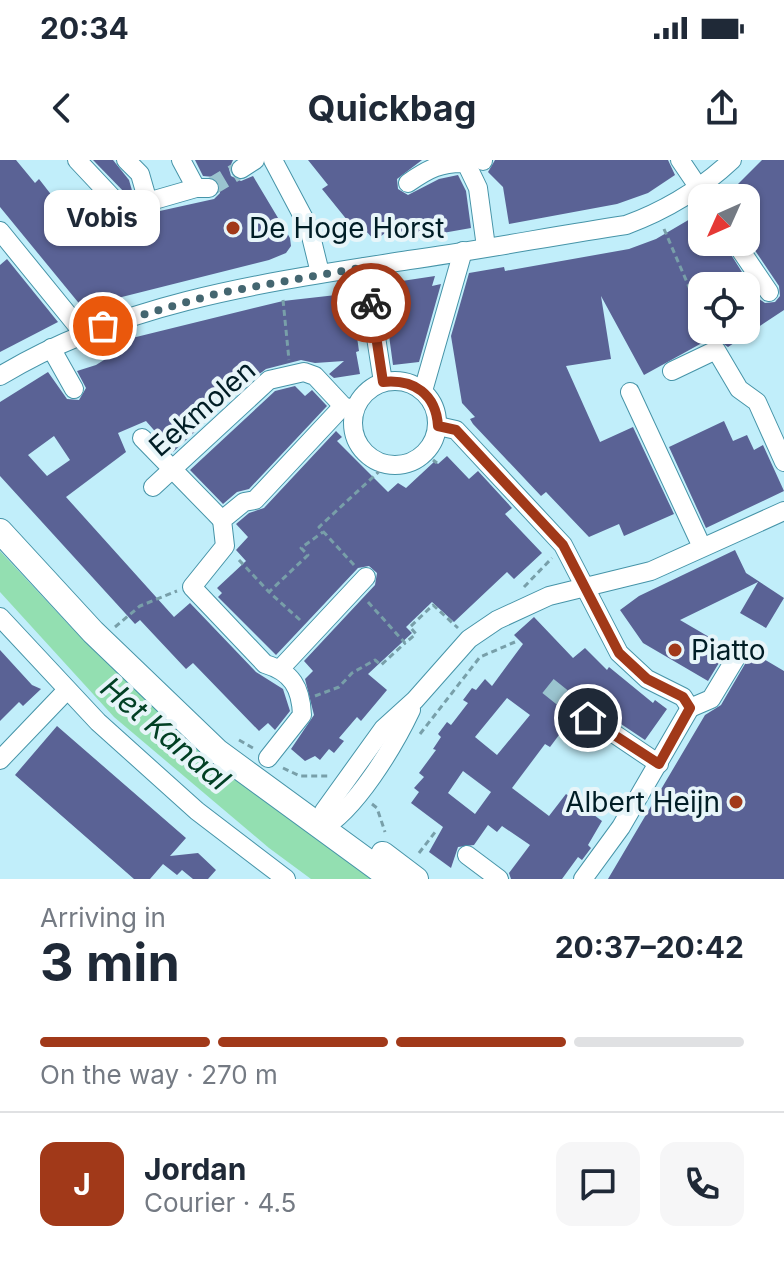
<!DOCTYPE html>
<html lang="en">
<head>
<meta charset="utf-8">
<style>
  :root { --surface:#fff; --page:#f6f6f7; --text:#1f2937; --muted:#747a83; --line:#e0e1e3; --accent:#a13919 }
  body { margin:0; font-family:Inter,sans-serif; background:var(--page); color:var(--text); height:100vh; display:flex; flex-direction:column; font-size:30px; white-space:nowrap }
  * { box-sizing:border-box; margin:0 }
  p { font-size:26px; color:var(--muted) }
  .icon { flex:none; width:44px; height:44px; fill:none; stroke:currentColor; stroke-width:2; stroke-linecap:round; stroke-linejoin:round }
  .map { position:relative; height:719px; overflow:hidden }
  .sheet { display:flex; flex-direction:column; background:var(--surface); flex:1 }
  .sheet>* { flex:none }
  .needle { width:52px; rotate:225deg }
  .fabs { position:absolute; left:688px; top:24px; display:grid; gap:16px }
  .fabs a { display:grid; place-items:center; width:72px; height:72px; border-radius:16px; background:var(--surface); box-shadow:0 2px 6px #0004; font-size:40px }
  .pin { position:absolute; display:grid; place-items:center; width:68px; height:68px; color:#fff; margin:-34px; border:4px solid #fff; border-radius:50%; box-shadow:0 2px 8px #0007 }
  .courier { position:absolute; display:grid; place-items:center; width:80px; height:80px; margin:-40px; border:6px solid #a13919; border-radius:50%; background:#fff; color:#222; box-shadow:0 2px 10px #0007 }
  .bubble { position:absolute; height:56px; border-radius:16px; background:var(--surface); box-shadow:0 2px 6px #0004; font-size:26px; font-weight:700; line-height:56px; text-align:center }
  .overview em { font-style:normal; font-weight:700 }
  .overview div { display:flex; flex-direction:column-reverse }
  .overview { display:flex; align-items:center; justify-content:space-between; height:136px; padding:0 40px }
  h1 { font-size:52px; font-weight:700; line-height:60px }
  .bar { display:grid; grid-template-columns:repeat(4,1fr); gap:12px 8px; align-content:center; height:96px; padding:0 40px }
  .bar i { height:10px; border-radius:6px; background:var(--line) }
  .bar .current { background:var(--accent) }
  .bar p { grid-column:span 4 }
  .line { display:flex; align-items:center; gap:20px; padding:0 40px; border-top:2px solid var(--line) }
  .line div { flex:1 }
  .round { display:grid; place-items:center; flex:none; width:84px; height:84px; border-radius:16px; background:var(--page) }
  .status { display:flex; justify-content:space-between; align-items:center; height:56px; padding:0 40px; background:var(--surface); direction:ltr }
  .status svg { height:22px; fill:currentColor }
  header { display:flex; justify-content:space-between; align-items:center; height:104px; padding:0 40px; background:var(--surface); font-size:36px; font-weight:700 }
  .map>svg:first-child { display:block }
</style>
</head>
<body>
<div class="status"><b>20:34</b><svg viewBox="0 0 49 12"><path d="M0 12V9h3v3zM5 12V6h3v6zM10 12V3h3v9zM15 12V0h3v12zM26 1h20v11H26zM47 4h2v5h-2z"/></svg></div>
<header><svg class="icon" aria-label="back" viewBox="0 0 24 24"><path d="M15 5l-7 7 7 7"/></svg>Quickbag<svg class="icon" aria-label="share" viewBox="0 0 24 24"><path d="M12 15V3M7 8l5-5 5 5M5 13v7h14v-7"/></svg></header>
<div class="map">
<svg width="784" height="719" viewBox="0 0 784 719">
  <rect width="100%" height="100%" fill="#c1eefa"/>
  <path fill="#93dfb1" d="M0 391 70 466 179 569 377 719H311L269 688 114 557 0 432Z"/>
  <g fill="#5a6295" fill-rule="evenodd">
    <path d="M0 0H16L35 23 39 19 60 46 65 42 74 50 85 41 101 64 214 39 220 33V23L214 17 203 16 195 0H233L229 9 231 16 241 21 253 16 290 78 291 86 286 93 269 100 82 147 0 47Z"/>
    <path d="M93 0H113L129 20 133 34 127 35Z"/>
    <path d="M308 0H422L397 19 398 29 408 35 439 19 458 15 466 31 471 68 420 77 413 69 399 80 390 69 375 81 366 71 360 76 322 29 328 25Z"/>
    <path d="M495 0H668L675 15 648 33 617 44 509 64 503 27 488 12Z"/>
    <path d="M762 0H784V150L728 187 715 178 712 170H746V126H702V183L644 215 601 136 611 199 566 206 600 282 633 267 674 354 624 376 619 364 589 377 546 332 541 336 473 264 470 259 475 257 462 243 451 176 469 113 504 107 505 111 629 89 656 79 702 52V82H723L759 139 765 143 775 142 780 136 779 126 746 77V38H724Z"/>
    <path d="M7 99 58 162 0 192V105Z"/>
    <path d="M435 116 432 126 441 124 419 202 393 205 382 124Z"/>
    <path d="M354 133 360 169 356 170 359 191 356 192 360 214 334 218 329 214 344 201 315 203 301 200 266 209 246 224 209 233 214 254 173 292 146 261 118 273 126 292 66 337 174 457 190 443 256 512 283 529 290 551 275 570 268 563 259 571 193 503 186 509 140 460 135 464 0 316V242L48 212 67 239 79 240 86 228 77 211 96 205 112 195 115 190 110 184 124 180 283 141ZM54 276 70 300 47 316 28 295Z"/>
    <path d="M295 226 305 236 312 230 327 246 249 329 237 332 223 344 190 310 275 231Z"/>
    <path d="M724 261 733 281 747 275 754 290 763 285 784 331 706 368 669 287Z"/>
    <path d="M336 271 342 277 337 281 388 332 398 323 406 328 435 301 438 304 447 296 469 319 478 311 512 348 505 354 542 393 514 419 507 412 454 462 432 442 406 467 412 473 368 514 387 530 361 561 357 557 339 578 344 581 334 593 329 589 320 600 315 596 305 601 291 589 314 555 305 519 313 511 304 501 375 425 377 413 369 406 358 408 276 495 218 437 222 433 217 428 246 401 236 390 248 377 236 364 249 353 264 348Z"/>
    <path d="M735 390 746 413 784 438 766 468 740 453 758 422 680 460 728 488 708 521 643 483 620 450 639 436Z"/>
    <path d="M534 457 573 498 585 488 607 510 609 507 653 543 655 540 667 549 645 580 579 536 568 535 563 540 562 551 571 559 550 587 545 584 512 628 549 656 566 634 602 661 588 685 591 688 582 700 578 697 562 719H511L509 713 530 685 502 666 497 672 488 665 474 685 458 687 451 708 429 692 443 667 411 643 419 632 414 628 424 617 419 613 436 590 433 589 441 577 438 574 447 562 451 565 468 543 463 540 472 528 476 530 485 519 492 526 523 484 514 475ZM507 538 530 555 497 595 475 577ZM463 611 491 632 475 654 448 633Z"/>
    <path d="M0 490 32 525 41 529 23 546 19 542 0 561Z"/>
    <path d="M752 492 784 511V719H608L705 555 721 545Z"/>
    <path d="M57 566 186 678 170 696 198 693 216 710 208 719H193L182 710 177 715 163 704 150 719H134L15 615Z"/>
  </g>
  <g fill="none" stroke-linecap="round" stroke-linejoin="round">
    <g stroke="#9ac4cf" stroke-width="18" stroke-dasharray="18 9" stroke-linecap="butt">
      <path d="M209 28 241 9"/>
      <path d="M548 526 573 546"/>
    </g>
    <g stroke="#4694a8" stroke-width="20">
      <g id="minor">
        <path d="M77 0 123 49 196 28"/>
        <path d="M126 0 140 14 148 42"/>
        <path d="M181 0 196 28H209"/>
        <path d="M273 0 309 68 320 113"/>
        <path d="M483 0V1"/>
        <path d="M680 0 705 37"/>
        <path d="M241 9 255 0"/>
        <path d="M408 23C428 9 441 2 466 3L478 28 486 87"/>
        <path d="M0 71 83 173"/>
        <path d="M735 82 769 132"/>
        <path d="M365 107 383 222"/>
        <path d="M51 188 74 229"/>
        <path d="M672 211 716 190 739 229 757 242 784 302"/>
        <path d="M0 216C124 141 268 122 409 100 481 90 553 76 626 65 667 50 700 30 732 0"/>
        <circle cx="395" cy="263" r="42"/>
        <path d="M423 231 463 91"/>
        <path d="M630 232 702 387"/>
        <path d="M438 266 456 270 563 385 619 493 647 519 683 537 690 548"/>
        <path d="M142 278 222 360"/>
        <path d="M153 327 269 220 304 212 315 216 343 246 352 249"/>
        <path d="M0 457 98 562 197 651 286 719"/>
        <path d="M280 509 366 417"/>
        <path d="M573 546 659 604"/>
        <path d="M690 548 711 539 740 491"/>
        <path d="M268 598 302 555C301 528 292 512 265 504L192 427 225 386 222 360 244 342 255 340 343 246"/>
        <path d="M0 600 67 530"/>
        <path d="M321 669 324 651 383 569 415 540 469 479 497 460 549 436 651 411 784 351"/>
        <path d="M321 669C355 651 394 586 411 550"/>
        <path d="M467 695 499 719"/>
        <path d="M583 719 621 667 690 548"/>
      </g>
    </g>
    <g stroke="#4694a8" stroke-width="26">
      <g id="major">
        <path d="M0 371 93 472 217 591 392 719"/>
        <path d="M383 694 416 719"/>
      </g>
    </g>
    <g stroke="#789fa9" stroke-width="3" stroke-dasharray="6 4" stroke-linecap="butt">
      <path d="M664 69 702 157"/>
      <path d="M283 140 289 200"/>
      <path d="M425 294 437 303"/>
      <path d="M239 400 269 432"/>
      <path d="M354 405 319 367 386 305"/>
      <path d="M524 427 552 398"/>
      <path d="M368 442 405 483 416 474 410 467 433 445 458 468"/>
      <path d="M300 460 269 432 308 395 301 388 323 372"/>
      <path d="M115 467 140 446 177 431"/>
      <path d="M315 536 339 527 352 513 375 500 381 505 405 483"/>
      <path d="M420 574 480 497 515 482"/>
      <path d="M239 580 253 588"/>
      <path d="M283 608 300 616H329"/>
      <path d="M372 644 377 648 385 672"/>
      <path d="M419 693 436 671"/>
    </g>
    <use href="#minor" stroke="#fff" stroke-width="18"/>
    <use href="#major" stroke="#fff" stroke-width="24"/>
  </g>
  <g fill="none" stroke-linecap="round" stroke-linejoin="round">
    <path stroke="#446670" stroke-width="8" stroke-dasharray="0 14.4" d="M103 166 219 133 365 107 371 143"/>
    <path stroke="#a13919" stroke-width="10" d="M371 143 383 222C414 219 436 234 438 266L456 270 563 385 619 493 647 519 683 537 690 548 659 604 588 558"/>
  </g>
  <g fill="#a13919" stroke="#e7f5f9" stroke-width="3">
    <circle cx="233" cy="68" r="8"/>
    <circle cx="675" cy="490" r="8"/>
    <circle cx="736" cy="642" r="8"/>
  </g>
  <g text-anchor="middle" stroke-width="8" stroke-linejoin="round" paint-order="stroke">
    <g font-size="28" fill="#001d25" stroke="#e7f5f9" text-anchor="start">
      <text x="249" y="78">De Hoge Horst</text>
      <text x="691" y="500">Piatto</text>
      <text x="720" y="652" text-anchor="end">Albert Heijn</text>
    </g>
    <g font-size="28" fill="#001d25" stroke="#e7f5f9">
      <text transform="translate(202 248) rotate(-41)" y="10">Eekmolen</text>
    </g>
    <g font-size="30" font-style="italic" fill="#014024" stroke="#e7f5f9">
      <text transform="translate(165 574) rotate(40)" y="10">Het Kanaal</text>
    </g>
  </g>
</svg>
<div class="fabs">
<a><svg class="needle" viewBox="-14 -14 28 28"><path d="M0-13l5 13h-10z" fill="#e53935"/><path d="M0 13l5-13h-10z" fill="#747a83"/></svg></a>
<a><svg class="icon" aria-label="locate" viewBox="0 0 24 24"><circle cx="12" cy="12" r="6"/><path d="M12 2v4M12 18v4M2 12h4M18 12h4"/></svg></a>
</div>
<div class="pin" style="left:103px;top:166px;background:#ea580c"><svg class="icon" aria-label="bag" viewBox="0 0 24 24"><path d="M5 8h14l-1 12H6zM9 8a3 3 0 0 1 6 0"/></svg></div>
<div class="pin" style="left:588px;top:558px;background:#1f2937"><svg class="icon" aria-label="home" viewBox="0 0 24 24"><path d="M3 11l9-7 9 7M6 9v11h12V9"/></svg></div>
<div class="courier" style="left:371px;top:143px"><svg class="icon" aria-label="bike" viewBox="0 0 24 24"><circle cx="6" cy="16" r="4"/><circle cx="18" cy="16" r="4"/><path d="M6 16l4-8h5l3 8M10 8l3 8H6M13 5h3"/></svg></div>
<div class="bubble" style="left:44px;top:30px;width:116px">Vobis</div>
</div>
<section class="sheet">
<div class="overview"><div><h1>3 min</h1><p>Arriving in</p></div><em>20:37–20:42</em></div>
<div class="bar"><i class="current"></i><i class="current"></i><i class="current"></i><i></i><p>On the way · 270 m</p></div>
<div class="line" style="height:144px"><b class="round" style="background:var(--accent);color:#fff">J</b><div><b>Jordan</b><p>Courier · 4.5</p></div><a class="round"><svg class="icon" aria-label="chat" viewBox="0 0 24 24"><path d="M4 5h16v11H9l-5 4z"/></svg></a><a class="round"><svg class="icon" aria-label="phone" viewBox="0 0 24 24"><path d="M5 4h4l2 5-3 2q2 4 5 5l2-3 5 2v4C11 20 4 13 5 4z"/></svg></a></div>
</section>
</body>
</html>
